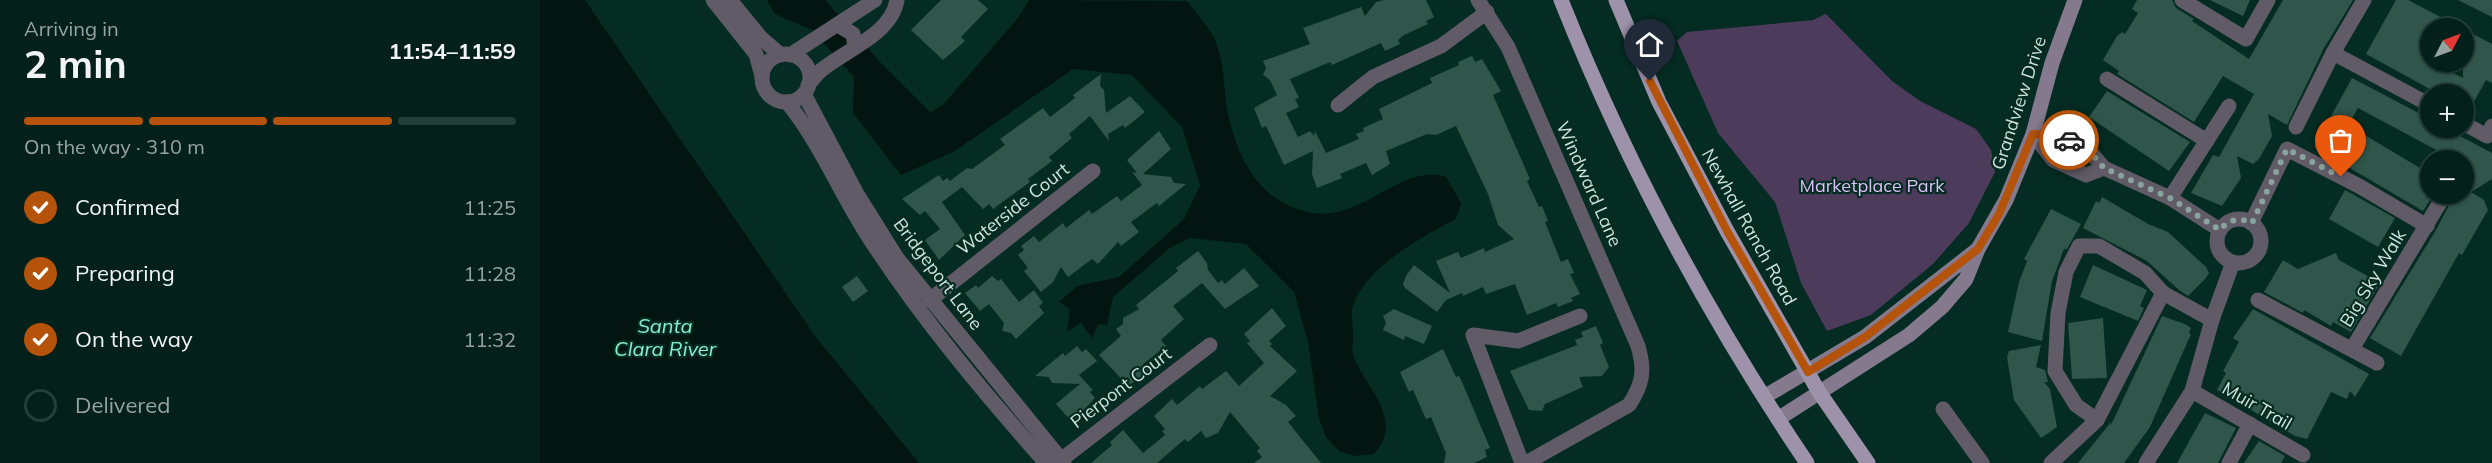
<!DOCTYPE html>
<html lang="en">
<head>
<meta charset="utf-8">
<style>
  :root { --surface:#03211a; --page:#0d2923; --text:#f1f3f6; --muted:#97a3a2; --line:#243e39; --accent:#b45309 }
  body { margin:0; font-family:Mulish,sans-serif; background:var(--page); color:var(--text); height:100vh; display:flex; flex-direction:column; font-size:22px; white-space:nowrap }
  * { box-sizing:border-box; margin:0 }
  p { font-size:20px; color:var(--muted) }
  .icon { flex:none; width:33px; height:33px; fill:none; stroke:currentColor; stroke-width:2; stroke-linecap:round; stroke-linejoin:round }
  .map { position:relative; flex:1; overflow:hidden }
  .drawer { display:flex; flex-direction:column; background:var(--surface); width:540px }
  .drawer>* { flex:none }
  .needle { width:39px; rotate:48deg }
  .buttons { position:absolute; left:1880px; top:18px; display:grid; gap:12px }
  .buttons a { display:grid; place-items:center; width:54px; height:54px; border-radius:50%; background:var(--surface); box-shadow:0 2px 4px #0004,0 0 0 2px var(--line); font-size:30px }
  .pin { position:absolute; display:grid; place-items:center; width:51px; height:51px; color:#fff; margin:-62px -26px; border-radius:50% 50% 50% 0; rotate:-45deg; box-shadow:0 0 6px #0007 }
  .pin .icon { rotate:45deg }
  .courier { position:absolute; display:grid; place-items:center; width:60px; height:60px; margin:-30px; border:4px solid #b45309; border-radius:50%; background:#fff; color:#222; box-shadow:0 2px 8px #0007 }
  .summary em { font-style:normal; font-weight:700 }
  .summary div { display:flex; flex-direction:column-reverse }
  .summary { display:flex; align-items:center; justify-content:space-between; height:102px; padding:0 24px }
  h1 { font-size:39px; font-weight:700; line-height:45px }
  .bar { display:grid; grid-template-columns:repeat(4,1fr); gap:9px 6px; align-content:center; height:72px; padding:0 24px }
  .bar i { height:8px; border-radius:4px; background:var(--line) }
  .bar .active { background:var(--accent) }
  .bar p { grid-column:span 4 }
  ol { padding:0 24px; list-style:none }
  li { display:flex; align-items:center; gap:18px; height:66px }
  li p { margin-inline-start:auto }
  li .icon { padding:6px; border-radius:50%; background:var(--accent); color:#fff; stroke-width:4 }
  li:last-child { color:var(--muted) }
  li i { width:33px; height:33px; border:3px solid var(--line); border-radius:50% }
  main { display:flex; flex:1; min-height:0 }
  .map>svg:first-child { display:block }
</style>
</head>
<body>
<main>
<section class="drawer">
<div class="summary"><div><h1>2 min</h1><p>Arriving in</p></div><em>11:54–11:59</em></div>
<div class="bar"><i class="active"></i><i class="active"></i><i class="active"></i><i></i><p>On the way · 310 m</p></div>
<ol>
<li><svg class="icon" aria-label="check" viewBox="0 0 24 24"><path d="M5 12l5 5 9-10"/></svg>Confirmed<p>11:25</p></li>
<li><svg class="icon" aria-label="check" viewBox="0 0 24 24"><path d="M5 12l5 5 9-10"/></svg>Preparing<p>11:28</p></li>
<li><svg class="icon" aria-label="check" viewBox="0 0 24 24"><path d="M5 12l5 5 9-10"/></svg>On the way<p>11:32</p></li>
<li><i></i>Delivered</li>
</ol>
</section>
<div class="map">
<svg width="1952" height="463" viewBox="0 0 1952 463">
  <rect width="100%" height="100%" fill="#042c22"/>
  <path fill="#4d3b5b" d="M1286 14 1352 81 1380 101 1436 129 1451 150 1455 172 1429 223 1393 264 1331 315 1287 331 1261 283 1235 202 1178 133 1137 41 1147 32 1273 20Z"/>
  <g fill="#031510">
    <path d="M0 0H45L275 336 379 463H0Z"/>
    <path d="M227 0H285L340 62 390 112 403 105 478 18 489 0 647 1C656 13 667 25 674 38 685 61 683 85 687 109 697 159 719 204 774 213 822 221 864 162 906 177L921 203 916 219C882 237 822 268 812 310 811 317 813 326 813 333 813 341 811 353 815 360 829 391 864 421 834 454L815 456 799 451 786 437 779 418 768 342 754 292 706 244 650 238 631 247 573 297 567 325 558 324 552 338 541 323 527 332 530 309 519 302 537 286 579 277 644 219 660 185 642 127 592 75 533 69 415 151 361 175 313 113 314 77 272 30 235 14Z"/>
  </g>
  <g fill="#30554a" fill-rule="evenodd">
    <path d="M401 0H438L448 9 421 37 425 41 403 60 371 30Z"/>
    <path d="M844 0H886L894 17 886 21 888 24 864 35 858 40 860 44 845 51 841 43 792 65 791 62 783 65 750 79 759 98 755 99 759 107 746 113 758 137 770 131 774 136 775 131 786 153 819 139 816 134 824 131 823 128 843 119 839 109 892 83 890 78 919 65 918 62 932 56 935 62 942 59 961 91 953 95 990 179 987 181 999 207 1002 206 1008 221 1005 222 1021 262 1028 259 1034 273 1030 274 1040 294 1031 298 1033 301 1018 307 1016 303 987 315 975 284 946 294 943 287 923 296 922 293 906 300 897 312 865 288 863 284 866 276 874 265 910 293 896 261 918 252 921 258 944 248 945 252 974 239 958 225 948 194 916 126 896 135 887 134 846 151 850 164 832 175 826 163 800 174 802 178 777 188 772 174 773 151 744 165 726 126 722 128 714 108 737 95 730 80 723 75 726 68 723 61 770 44 763 28 821 7 825 16 836 2Z"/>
    <path d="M1597 0H1632L1636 8 1654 19 1652 21 1709 59 1743 0H1813L1784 48 1747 125 1728 114 1732 136 1719 159 1713 164 1697 156 1701 178 1682 206 1651 193 1673 155 1679 157 1714 94 1683 76 1654 122 1577 74 1579 71 1563 60 1577 36 1582 32 1585 34 1598 13 1592 9Z"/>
    <path d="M1670 0H1710L1703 16Z"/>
    <path d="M1856 0H1868L1952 44V83L1946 80 1927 114 1923 113V94H1899L1826 54ZM1890 28H1923V78L1890 62Z"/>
    <path d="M1918 0H1952V17Z"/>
    <path d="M561 74 560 86 564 90 566 113 590 96 605 112 585 128 583 125 568 134 569 141 550 116 529 134 532 138 509 157 512 161 488 179 490 182 453 209 449 204 443 209 422 187 402 202 425 235 399 260 385 240 400 229 385 211 380 215 362 199 399 175 403 181 407 178 410 181 427 168 432 169 465 145 460 139 467 134 503 108 510 117 535 98 533 95Z"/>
    <path d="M1812 78 1890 119V128H1905L1952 153V179L1931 192 1944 200 1948 210 1922 255 1919 253 1861 356 1830 338 1896 230 1915 194H1923V160H1915L1818 108 1808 125 1890 174V194H1894L1883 211 1774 147Z"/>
    <path d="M1567 91 1650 142 1629 171 1549 117Z"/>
    <path d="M619 131 631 149 603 174 631 177 634 183 646 184 619 206 617 203 591 222 599 232 581 246 578 242 558 264 552 259 528 277 521 267 513 282 501 292 484 271 488 268 478 255 484 250 481 246 494 236 499 242 523 223 526 228 549 210 552 214 577 196 581 201 602 185 592 172 597 173 587 160Z"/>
    <path d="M1805 190 1855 218 1838 247 1789 219Z"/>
    <path d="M1562 197 1608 224 1628 232 1666 267 1669 273 1665 279 1648 296 1639 290 1607 261 1543 228 1556 201 1559 203Z"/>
    <path d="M1511 209 1541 224 1527 249H1524L1512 281 1502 341 1468 332 1479 282 1487 261 1484 259Z"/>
    <path d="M658 251 667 263 668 270 678 283 682 280 685 284 704 268 719 286 685 309 662 283 633 306 644 319 621 340 626 346 603 364 609 372 588 386 559 355 581 336 576 329 583 324V318L599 309 596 305 638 271 636 268Z"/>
    <path d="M1796 253 1799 260 1840 283 1811 332 1793 322 1791 326 1764 310 1763 313 1724 292 1743 260 1758 269Z"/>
    <path d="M1553 265 1607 290 1600 306 1604 308 1598 321 1540 297Z"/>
    <path d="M317 276 328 291 313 302 302 287Z"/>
    <path d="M452 276 458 281 461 279 479 302 494 290 503 303 499 306 504 313 476 339 471 333 462 331 464 323 449 304 440 311 425 293 436 285 438 288Z"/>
    <path d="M732 308 746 326 729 341 732 344 730 346 757 371 730 396 746 405 756 416 748 422 781 463H714L722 457 717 451 720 448 690 412 678 433 666 438 661 431 648 442 645 439 617 463H551L572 445 570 442 583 430 603 453 625 435 622 431 625 429 614 416 632 399 637 405 660 386 662 389 686 371 699 386 724 363 707 343 710 341 704 334Z"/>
    <path d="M854 309 892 326 884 344 865 336 864 340 843 330 846 323 843 316Z"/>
    <path d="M1713 309 1829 374 1815 397 1810 391 1807 399 1791 392 1767 439 1755 436 1677 390 1686 373 1683 371 1699 342 1693 338Z"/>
    <path d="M1622 316 1645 324 1651 328 1649 333 1651 334 1610 427 1584 463H1538L1571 422V425Z"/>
    <path d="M1563 318 1567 378 1532 379 1528 323Z"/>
    <path d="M1056 326 1063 343 1060 345 1069 367 1062 376 1039 377 1043 387 1005 404 1002 411 989 410 970 371 1037 345 1035 340 1043 337 1041 332Z"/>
    <path d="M1501 345 1496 367 1505 370 1508 382H1504L1510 389 1517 427 1501 438 1474 400 1467 357 1469 351Z"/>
    <path d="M537 346 542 352 546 349 557 361 539 375 553 390 550 392 555 398 532 422 516 404 540 384 512 383 509 377 495 376 523 353 525 356Z"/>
    <path d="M903 349 916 377 919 376 922 382 950 448 945 450 947 457 934 463H904L906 453 891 417 886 419 873 390 869 392 860 372Z"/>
    <path d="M1665 413 1696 428 1678 463H1637Z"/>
    <path d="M1719 441 1745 456 1741 463H1704Z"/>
  </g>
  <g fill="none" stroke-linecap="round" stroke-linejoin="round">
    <g stroke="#615b67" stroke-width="15">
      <path d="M173 0 216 54 222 76"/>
      <path d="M190 0 221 38 241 55"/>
      <path d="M938 0 968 47 1098 346C1105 370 1103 384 1089 405L986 463"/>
      <path d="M1642 0 1706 39 1728 0"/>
      <path d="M298 25 313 34 315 47"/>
      <path d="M1793 53 1890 105"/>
      <circle cx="246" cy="78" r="24"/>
      <path d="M250 55 335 0"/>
      <path d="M1567 79 1667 141"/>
      <path d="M268 85C273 79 278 72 284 68 308 49 352 33 357 0"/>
      <path d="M264 94 317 194 357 258 524 463"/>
      <path d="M247 102C281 144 301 195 330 239 381 318 444 393 506 463"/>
      <path d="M798 105 833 77 901 46 947 12"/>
      <path d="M1923 123 1947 136 1952 126"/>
      <path d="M1756 127 1793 53 1824 0"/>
      <path d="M1493 134 1521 136 1547 148 1564 168 1630 198 1680 230"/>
      <path d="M1493 134 1513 160 1546 175 1564 168"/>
      <path d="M1630 198 1689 106"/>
      <circle cx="1699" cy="241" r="22"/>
      <path d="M1711 223 1747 149 1819 186 1887 226"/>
      <path d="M390 300 553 171"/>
      <path d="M1718 300 1837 363"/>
      <path d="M1812 349 1905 194"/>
      <path d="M1652 391 1763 455"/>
      <path d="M1403 409 1442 463"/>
      <path d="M1557 420 1536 405 1515 371 1518 313 1526 272 1539 246H1559L1605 273 1623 293 1672 320"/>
      <path d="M517 463 670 345"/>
      <path d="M982 463 933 335 978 341 1040 316"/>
      <path d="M1511 463 1557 420 1623 293"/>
      <path d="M1606 463 1652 391 1672 320 1693 262"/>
      <path d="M1689 463 1710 424"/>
    </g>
    <g stroke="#84798d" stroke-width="15">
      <path d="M1224 397 1325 337 1438 249"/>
      <path d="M1238 419 1369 335 1402 307 1426 279 1438 249 1466 200 1493 134 1512 63 1535 0"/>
    </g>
    <g stroke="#9e91aa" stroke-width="15">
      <path d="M1021 0C1086 163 1169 318 1267 463"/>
      <path d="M1076 0 1119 102 1187 231 1279 392 1328 463"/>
    </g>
  </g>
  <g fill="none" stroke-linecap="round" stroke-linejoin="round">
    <path stroke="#89a49c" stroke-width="6" stroke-dasharray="0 10.8" d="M1529 140 1547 148 1564 168 1630 198 1680 230C1689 219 1699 217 1712 223L1747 149 1801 177"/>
    <path stroke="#b45309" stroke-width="8" d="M1110 81 1187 231 1268 372 1325 337 1438 249 1459 214 1493 134 1521 136 1529 140"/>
  </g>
  <g text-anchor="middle" stroke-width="4.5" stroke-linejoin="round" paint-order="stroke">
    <g font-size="18" fill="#d0e4dd" stroke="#042c22">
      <text transform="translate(1479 103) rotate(-72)" y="6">Grandview Drive</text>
      <text transform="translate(1049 184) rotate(66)" y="6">Windward Lane</text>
      <text transform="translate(473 209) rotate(-38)" y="6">Waterside Court</text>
      <text transform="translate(1209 227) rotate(61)" y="6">Newhall Ranch Road</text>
      <text transform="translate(398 274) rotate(53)" y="6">Bridgeport Lane</text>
      <text transform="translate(1833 278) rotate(-59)" y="6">Big Sky Walk</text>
      <text transform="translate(581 388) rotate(-37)" y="6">Pierpont Court</text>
      <text transform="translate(1717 406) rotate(30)" y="6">Muir Trail</text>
    </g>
    <g font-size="18" fill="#debff7" stroke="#042c22">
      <text x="1332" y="192">Marketplace Park</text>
    </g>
    <g font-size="20" font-style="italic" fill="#8aedcf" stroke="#042c22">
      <text x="125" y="333">Santa<tspan x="125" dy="23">Clara River</tspan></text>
    </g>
  </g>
</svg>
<div class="buttons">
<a><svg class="needle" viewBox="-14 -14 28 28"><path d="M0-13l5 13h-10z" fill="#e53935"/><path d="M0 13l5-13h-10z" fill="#97a3a2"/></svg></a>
<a>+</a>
<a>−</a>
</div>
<div class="pin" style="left:1801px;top:177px;background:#ea580c"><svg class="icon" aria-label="bag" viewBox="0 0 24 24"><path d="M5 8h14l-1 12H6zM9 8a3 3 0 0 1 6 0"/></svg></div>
<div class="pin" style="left:1110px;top:81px;background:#1f2937"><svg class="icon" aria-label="home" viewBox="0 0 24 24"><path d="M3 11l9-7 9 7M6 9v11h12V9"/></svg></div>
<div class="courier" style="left:1529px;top:140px"><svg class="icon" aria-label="car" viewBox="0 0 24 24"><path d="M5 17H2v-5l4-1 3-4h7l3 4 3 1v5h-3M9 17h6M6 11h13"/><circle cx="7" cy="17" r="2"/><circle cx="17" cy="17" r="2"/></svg></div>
</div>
</main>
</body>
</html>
